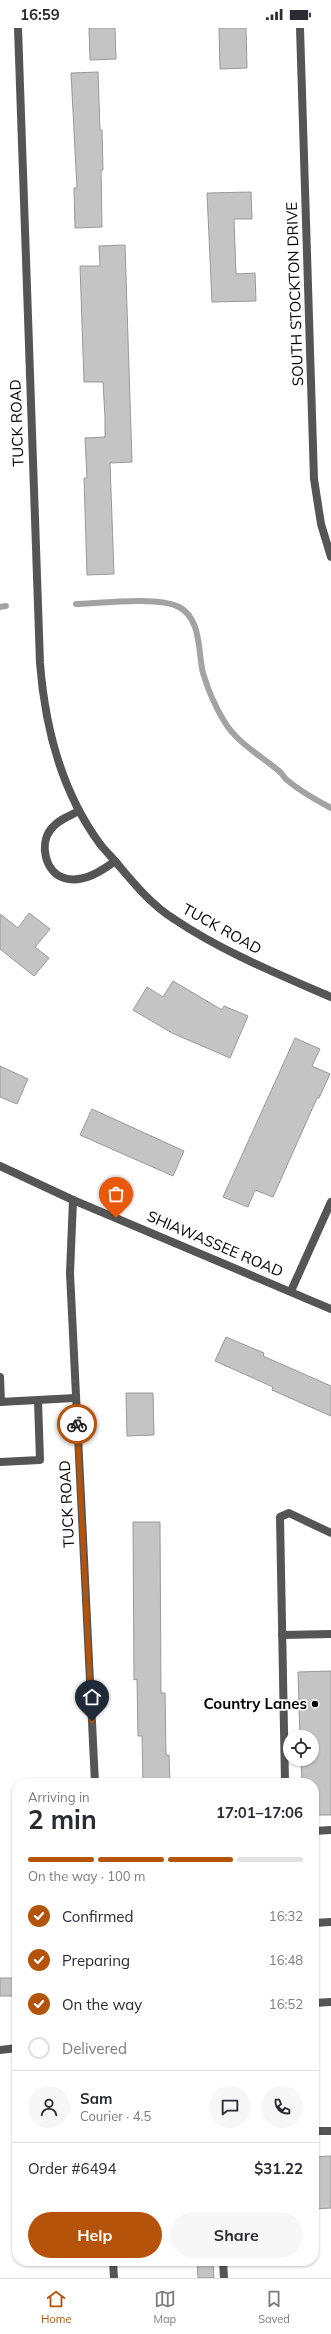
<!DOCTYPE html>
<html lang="en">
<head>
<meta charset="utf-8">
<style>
  :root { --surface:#fff; --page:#f7f7f7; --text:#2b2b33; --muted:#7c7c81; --line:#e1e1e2; --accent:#b45309 }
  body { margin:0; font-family:Mulish,sans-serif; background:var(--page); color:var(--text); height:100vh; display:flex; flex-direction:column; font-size:15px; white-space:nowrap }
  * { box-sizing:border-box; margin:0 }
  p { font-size:13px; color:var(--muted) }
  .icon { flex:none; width:22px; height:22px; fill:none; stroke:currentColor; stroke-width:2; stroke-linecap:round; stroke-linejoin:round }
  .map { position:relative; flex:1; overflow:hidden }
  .sheet { position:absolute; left:12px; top:1750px; width:307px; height:488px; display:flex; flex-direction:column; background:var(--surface); border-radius:16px; box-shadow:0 1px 3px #0004 }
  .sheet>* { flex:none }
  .controls { position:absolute; left:283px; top:1702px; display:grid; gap:8px }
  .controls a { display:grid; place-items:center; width:36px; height:36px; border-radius:50%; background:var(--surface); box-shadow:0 1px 3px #0004; font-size:20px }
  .pin { position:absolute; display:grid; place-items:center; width:34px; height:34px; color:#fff; margin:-41px -17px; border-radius:50% 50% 50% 0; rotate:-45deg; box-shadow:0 0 4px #0007 }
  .pin .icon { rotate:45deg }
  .courier { position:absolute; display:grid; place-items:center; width:40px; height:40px; margin:-20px; border:3px solid #b45309; border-radius:50%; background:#fff; color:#222; box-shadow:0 1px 5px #0007 }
  .overview em { font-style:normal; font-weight:700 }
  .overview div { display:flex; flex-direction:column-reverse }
  .overview { display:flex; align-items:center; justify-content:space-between; height:68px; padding:0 16px }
  h1 { font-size:26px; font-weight:700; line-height:30px }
  .bar { display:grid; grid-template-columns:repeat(4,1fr); gap:6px 4px; align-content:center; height:48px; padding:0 16px }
  .bar i { height:5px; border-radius:3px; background:var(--line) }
  .bar .current { background:var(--accent) }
  .bar p { grid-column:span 4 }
  .line { display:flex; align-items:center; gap:10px; padding:0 16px; border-top:1px solid var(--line) }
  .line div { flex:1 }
  .round { display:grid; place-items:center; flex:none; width:42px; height:42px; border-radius:21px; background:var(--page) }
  ol { padding:0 16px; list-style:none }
  li { display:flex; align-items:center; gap:12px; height:44px }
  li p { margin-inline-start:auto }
  li .icon { padding:4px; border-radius:50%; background:var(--accent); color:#fff; stroke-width:4 }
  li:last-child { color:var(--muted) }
  li i { width:22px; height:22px; border:2px solid var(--line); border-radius:50% }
  .cta { display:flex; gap:8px; margin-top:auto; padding:8px 16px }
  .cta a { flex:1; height:46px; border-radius:24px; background:var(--accent); color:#fff; font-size:16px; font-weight:700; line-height:46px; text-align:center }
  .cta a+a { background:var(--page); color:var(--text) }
  .status { display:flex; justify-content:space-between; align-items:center; height:28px; padding:0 20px; background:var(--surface); direction:ltr }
  .status svg { height:11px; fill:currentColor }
  .dock { display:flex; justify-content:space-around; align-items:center; height:56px; border-top:1px solid var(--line); background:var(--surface); font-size:11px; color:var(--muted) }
  .dock a { display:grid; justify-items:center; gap:2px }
  .dock .current { color:var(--accent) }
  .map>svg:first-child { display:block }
</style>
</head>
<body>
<div class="status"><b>16:59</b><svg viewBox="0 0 49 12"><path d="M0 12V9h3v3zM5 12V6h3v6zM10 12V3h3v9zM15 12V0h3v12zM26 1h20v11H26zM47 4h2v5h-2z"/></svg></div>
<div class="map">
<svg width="331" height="2250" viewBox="0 0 331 2250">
  <rect width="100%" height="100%" fill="#fff"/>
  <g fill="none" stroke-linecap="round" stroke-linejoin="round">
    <g stroke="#a3a3a3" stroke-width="6">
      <path d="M76 576C101 575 159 568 179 579 202 591 198 626 203 645 208 662 215 678 224 693 237 715 260 727 279 743 283 746 284 750 287 752 300 763 316 772 331 780"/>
      <path d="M0 579 6 578"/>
    </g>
  </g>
  <g fill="#c4c4c4" stroke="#999">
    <path d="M89 0H115L116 31 90 32Z"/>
    <path d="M219 0H246L247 40 220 41Z"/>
    <path d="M98 44 100 102H102L103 142H101L102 199 75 200 74 160H77L71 45Z"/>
    <path d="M251 164 252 191H234L236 246 255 245 256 273 212 274 207 165Z"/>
    <path d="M125 217 132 434 110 435 114 546 87 547 84 450H87L85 410 105 409V389L103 354H84L80 238H100L99 218Z"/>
    <path d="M29 885 50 901 35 919 49 930 34 948 0 921V886L18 900Z"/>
    <path d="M173 953 222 982 224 978 248 988 230 1030 172 1005 133 982 147 959 163 969Z"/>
    <path d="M295 1010 320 1021 312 1038 330 1046 319 1070H317L273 1169 255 1162 248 1179 223 1169Z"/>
    <path d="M0 1038 28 1051 17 1076 0 1069Z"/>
    <path d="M92 1081 184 1123 173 1148 80 1107Z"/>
    <path d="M226 1309 264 1325 263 1328 331 1358V1388L272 1362 273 1359 215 1333Z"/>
    <path d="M126 1365H153L154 1407 127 1408Z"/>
    <path d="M133 1494H160L161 1665H165L166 1727H169L170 1755H143L142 1708H138L137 1651 134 1652Z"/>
    <path d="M331 1643V1787H314V1755H302L301 1731H312V1709H300L298 1644Z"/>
    <rect x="0" y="1950" width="17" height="18"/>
    <path d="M331 2128V2180L314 2181V2129Z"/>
    <path d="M197 2233H213L214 2250H198Z"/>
  </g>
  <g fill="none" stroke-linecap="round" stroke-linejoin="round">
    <g stroke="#555" stroke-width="8">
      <path d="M0 1349 1 1374"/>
      <path d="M0 1374 75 1370"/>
      <path d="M0 1434 40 1432 38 1373"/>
      <path d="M282 1607 331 1606"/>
      <path d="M285 1755 280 1489 289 1485 331 1505"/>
      <path d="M314 1803 331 1802"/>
      <path d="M314 1895 331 1894"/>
    </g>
    <g stroke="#555" stroke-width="8">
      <path d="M18 0 40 635C45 700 61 763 100 816 106 824 114 831 120 839 136 858 153 878 174 891 223 924 278 946 331 969"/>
      <path d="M300 0 314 451 321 496 331 529"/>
      <path d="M79 783C69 788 58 792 51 801 39 816 45 844 64 850 82 856 102 843 115 833"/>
      <path d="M291 1263 331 1174"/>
      <path d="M314 2103H331"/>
      <path d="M223 2233 224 2250"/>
    </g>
    <g stroke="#555" stroke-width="8">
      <path d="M0 1138 73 1172 331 1281"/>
      <path d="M73 1172 70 1245 95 1755"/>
      <path d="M314 1975 331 1974"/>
      <path d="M0 2022 17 2020"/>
      <path d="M113 2233 114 2250"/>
    </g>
  </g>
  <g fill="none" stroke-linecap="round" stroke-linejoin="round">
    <path stroke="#595959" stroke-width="4" stroke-dasharray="0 7.2" d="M77 1396 70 1245 73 1172 116 1190"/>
    <path stroke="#b45309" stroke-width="5" d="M77 1396 92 1693"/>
  </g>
  <circle fill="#000" stroke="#fff" stroke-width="1.5" cx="315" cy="1676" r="4"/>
  <g text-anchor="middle" stroke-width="3.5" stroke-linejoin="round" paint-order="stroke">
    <g font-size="15" fill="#000" stroke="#fff">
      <text transform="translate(295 266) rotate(-92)" y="5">SOUTH STOCKTON DRIVE</text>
      <text transform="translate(17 395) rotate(-92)" y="5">TUCK ROAD</text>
      <text transform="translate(222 901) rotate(29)" y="5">TUCK ROAD</text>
      <text transform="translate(215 1216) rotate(23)" y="5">SHIAWASSEE ROAD</text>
      <text transform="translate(67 1476) rotate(-93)" y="5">TUCK ROAD</text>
    </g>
    <g font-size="15" font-weight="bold" fill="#000" stroke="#fff" text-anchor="end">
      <text x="307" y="1681">Country Lanes</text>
    </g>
  </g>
</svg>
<div class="controls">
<a><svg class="icon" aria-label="locate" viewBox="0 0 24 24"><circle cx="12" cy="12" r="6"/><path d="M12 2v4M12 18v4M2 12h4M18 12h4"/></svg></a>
</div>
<div class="pin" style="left:116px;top:1190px;background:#ea580c"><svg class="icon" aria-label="bag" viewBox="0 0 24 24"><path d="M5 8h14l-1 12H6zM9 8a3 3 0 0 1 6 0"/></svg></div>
<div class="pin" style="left:92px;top:1693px;background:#1f2937"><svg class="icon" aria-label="home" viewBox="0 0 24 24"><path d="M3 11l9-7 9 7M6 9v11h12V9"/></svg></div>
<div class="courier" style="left:77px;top:1396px"><svg class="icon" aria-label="bike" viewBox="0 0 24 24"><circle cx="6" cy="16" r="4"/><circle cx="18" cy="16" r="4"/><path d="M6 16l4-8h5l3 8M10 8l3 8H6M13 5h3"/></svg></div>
<section class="sheet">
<div class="overview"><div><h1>2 min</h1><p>Arriving in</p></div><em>17:01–17:06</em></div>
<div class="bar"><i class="current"></i><i class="current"></i><i class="current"></i><i></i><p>On the way · 100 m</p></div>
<ol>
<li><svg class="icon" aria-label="check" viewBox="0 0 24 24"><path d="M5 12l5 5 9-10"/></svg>Confirmed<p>16:32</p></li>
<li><svg class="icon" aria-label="check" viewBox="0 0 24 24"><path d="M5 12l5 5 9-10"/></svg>Preparing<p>16:48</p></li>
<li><svg class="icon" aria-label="check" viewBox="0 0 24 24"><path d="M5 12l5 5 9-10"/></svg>On the way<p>16:52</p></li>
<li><i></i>Delivered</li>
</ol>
<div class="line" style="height:72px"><a class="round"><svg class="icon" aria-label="person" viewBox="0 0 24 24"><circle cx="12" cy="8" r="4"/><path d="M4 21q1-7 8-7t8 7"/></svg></a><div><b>Sam</b><p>Courier · 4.5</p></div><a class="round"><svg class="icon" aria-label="chat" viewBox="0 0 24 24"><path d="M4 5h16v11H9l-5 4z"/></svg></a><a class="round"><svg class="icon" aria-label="phone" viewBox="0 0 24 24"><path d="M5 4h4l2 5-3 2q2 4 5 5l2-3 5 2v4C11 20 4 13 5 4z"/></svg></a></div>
<div class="line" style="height:52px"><div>Order #6494</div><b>$31.22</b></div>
<div class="cta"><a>Help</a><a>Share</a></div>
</section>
</div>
<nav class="dock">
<a class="current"><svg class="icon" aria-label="home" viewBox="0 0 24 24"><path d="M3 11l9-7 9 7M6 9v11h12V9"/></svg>Home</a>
<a><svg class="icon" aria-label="map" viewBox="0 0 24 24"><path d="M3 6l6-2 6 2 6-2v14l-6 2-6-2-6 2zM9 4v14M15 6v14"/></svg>Map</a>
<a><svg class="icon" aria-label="saved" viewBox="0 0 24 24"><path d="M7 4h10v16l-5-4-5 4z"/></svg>Saved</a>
</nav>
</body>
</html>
